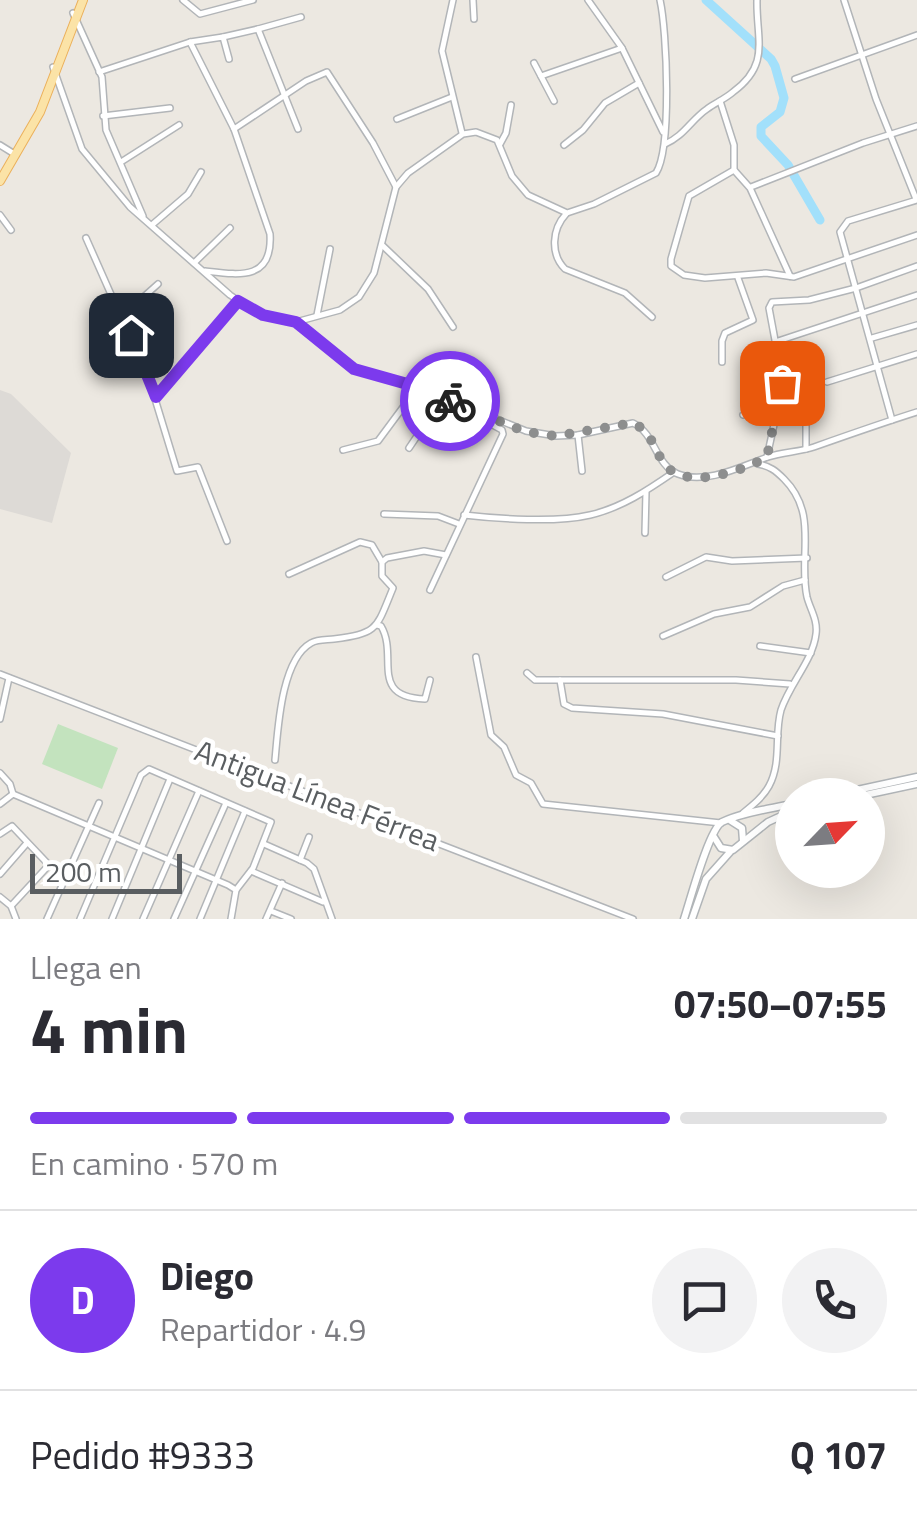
<!DOCTYPE html>
<html lang="es">
<head>
<meta charset="utf-8">
<style>
  :root { --surface:#fff; --page:#f2f2f3; --text:#2b2b33; --muted:#7c7c81; --line:#e1e1e2; --accent:#7c3aed }
  body { margin:0; font-family:"Titillium Web",sans-serif; background:var(--page); color:var(--text); height:100vh; display:flex; flex-direction:column; font-size:38px; white-space:nowrap }
  * { box-sizing:border-box; margin:0 }
  p { font-size:32px; color:var(--muted) }
  .icon { flex:none; width:55px; height:55px; fill:none; stroke:currentColor; stroke-width:2; stroke-linecap:round; stroke-linejoin:round }
  .map { position:relative; height:919px; overflow:hidden }
  .sheet { display:flex; flex-direction:column; background:var(--surface); flex:1 }
  .sheet>* { flex:none }
  .needle { width:65px; rotate:65deg }
  .fabs { position:absolute; left:775px; top:778px; display:grid; gap:20px }
  .fabs a { display:grid; place-items:center; width:110px; height:110px; border-radius:50%; background:var(--surface); box-shadow:0 10px 40px #0002; font-size:50px }
  .scale { position:absolute; left:30px; bottom:25px; width:152px; box-sizing:border-box; padding-left:10px; border:5px solid #5a5e61; border-top:0; font-size:28px; line-height:35px; white-space:nowrap; color:#5a5e61; -webkit-text-stroke:8px #fff; paint-order:stroke }
  .pin { position:absolute; display:grid; place-items:center; width:85px; height:85px; color:#fff; margin:-42px; border-radius:20px; box-shadow:0 5px 15px #0006 }
  .courier { position:absolute; display:grid; place-items:center; width:100px; height:100px; margin:-50px; border:8px solid #7c3aed; border-radius:50%; background:#fff; color:#222; box-shadow:0 2px 12px #0007 }
  .headline em { font-style:normal; font-weight:700 }
  .headline div { display:flex; flex-direction:column-reverse }
  .headline { display:flex; align-items:center; justify-content:space-between; height:170px; padding:0 30px }
  h1 { font-size:65px; font-weight:700; line-height:75px }
  .bar { display:grid; grid-template-columns:repeat(4,1fr); gap:15px 10px; align-content:center; height:120px; padding:0 30px }
  .bar i { height:12px; border-radius:8px; background:var(--line) }
  .bar .selected { background:var(--accent) }
  .bar p { grid-column:span 4 }
  .line { display:flex; align-items:center; gap:25px; padding:0 30px; border-top:2px solid var(--line) }
  .line div { flex:1 }
  .round { display:grid; place-items:center; flex:none; width:105px; height:105px; border-radius:52px; background:var(--page) }
  .map>svg:first-child { display:block }
</style>
</head>
<body>
<div class="map">
<svg width="917" height="919" viewBox="0 0 917 919">
  <rect width="100%" height="100%" fill="#ece8e1"/>
  <path fill="#dddad6" d="M0 390 11 394 71 453 52 523 0 509Z"/>
  <path fill="#c3e3be" d="M58 724 118 748 102 789 42 764Z"/>
  <g fill="none" stroke-linecap="round" stroke-linejoin="round">
    <path stroke="#a2e0fb" stroke-width="9" d="M706 0 771 59 775 66 784 98 780 112 761 127V136L788 165 820 220"/>
    <g stroke="#b2b5b8" stroke-width="8">
      <g id="street">
        <path d="M183 0 200 14 253 0"/>
        <path d="M453 0 442 51 462 133"/>
        <path d="M473 0 474 19"/>
        <path d="M588 0 622 48 663 132"/>
        <path d="M844 0 876 99 916 199"/>
        <path d="M73 13 102 77 106 130 143 216"/>
        <path d="M223 37 258 29"/>
        <path d="M190 42 234 129 270 234C273 281 239 275 205 271"/>
        <path d="M534 63 554 101"/>
        <path d="M53 67 82 149 130 207 230 295 251 309 284 321 296 322 340 310 359 297 374 273 396 187 408 173 463 134 476 132 497 140 512 176 528 195 567 213 594 204 656 173C672 148 667 31 660 0"/>
        <path d="M99 72 190 42 223 37 229 59"/>
        <path d="M541 76 622 48"/>
        <path d="M795 79 917 35"/>
        <path d="M720 101 734 145V170L750 188 790 276"/>
        <path d="M103 116 170 108"/>
        <path d="M397 119 452 97"/>
        <path d="M234 129 306 81 327 72 373 143 396 187"/>
        <path d="M298 129 258 29 301 17"/>
        <path d="M500 144 506 133 511 105"/>
        <path d="M665 144C684 136 691 120 707 109 715 103 725 99 733 92 771 64 756 39 757 0"/>
        <path d="M0 145 16 155"/>
        <path d="M564 145 583 130 605 103 639 83"/>
        <path d="M121 162 179 125"/>
        <path d="M734 170 689 196 671 259V266L684 275 705 278 766 273 794 277 917 235"/>
        <path d="M751 187 863 143 917 126"/>
        <path d="M566 214C552 229 550 254 565 269L625 293 652 317"/>
        <path d="M0 215 11 230"/>
        <path d="M153 224 188 194 201 172"/>
        <path d="M86 238 121 317 141 353 177 471 198 467 227 541"/>
        <path d="M382 245 428 289 453 327"/>
        <path d="M194 263 230 228"/>
        <path d="M317 315 330 249"/>
        <path d="M121 317 158 284"/>
        <path d="M296 322 354 369 418 387 526 431 556 436 578 435 633 423C656 434 655 465 678 474 706 485 742 466 768 457 782 452 799 452 814 447 848 435 882 423 917 412"/>
        <path d="M872 338 917 325"/>
        <path d="M775 342 917 295"/>
        <path d="M722 362V341L725 333 753 320 738 278"/>
        <path d="M827 382 917 354"/>
        <path d="M156 397 238 301"/>
        <path d="M743 415 781 402"/>
        <path d="M892 420 840 232 848 221 917 200"/>
        <path d="M578 435 582 471"/>
        <path d="M409 448 442 399"/>
        <path d="M806 449V423L813 415"/>
        <path d="M343 450 378 441 418 387"/>
        <path d="M767 457 783 383 769 308 772 302 809 300 856 288 917 266"/>
        <path d="M384 514 438 516 459 524"/>
        <path d="M464 515C499 519 556 523 590 515 621 508 648 490 674 472"/>
        <path d="M645 533 646 492"/>
        <path d="M289 574 360 542 372 545 382 562"/>
        <path d="M666 577 706 557 732 561 807 558"/>
        <path d="M430 590 503 434 502 430 458 406"/>
        <path d="M377 625 381 626C399 656 368 697 425 699L430 680"/>
        <path d="M663 636 714 614 750 607 783 586 805 580"/>
        <path d="M760 646 811 653"/>
        <path d="M476 657 491 735 504 747 516 775 531 783 543 804 721 823"/>
        <path d="M527 673 535 680H736L790 684"/>
        <path d="M0 674 633 919"/>
        <path d="M560 680 564 704 572 708 663 714 778 736"/>
        <path d="M0 719 9 678"/>
        <path d="M275 760C278 729 281 660 311 643 318 639 327 640 334 639 379 633 376 629 393 588L382 576V562L387 558 424 551 446 555"/>
        <path d="M0 773 10 784 13 794"/>
        <path d="M0 804 13 794 228 885 236 890 231 919"/>
        <path d="M743 813C753 805 763 797 769 786 782 762 774 735 781 710 790 683 813 660 816 634 818 620 810 609 807 597 798 556 819 514 784 479 776 471 770 466 758 464"/>
        <path d="M0 834 12 826 49 865 11 906"/>
        <path d="M264 844 307 863 314 869 332 919"/>
        <path d="M300 860 309 837"/>
        <path d="M251 871 323 902"/>
        <path d="M0 874 27 843"/>
        <path d="M0 897 11 906 16 919"/>
        <path d="M271 911 291 919"/>
        <path d="M47 919 99 803"/>
        <path d="M80 919 141 775 149 769 271 822 253 868 236 890"/>
        <path d="M112 919 170 779"/>
        <path d="M143 919 199 791"/>
        <path d="M174 919 226 803"/>
        <path d="M200 919 245 811"/>
        <path d="M266 919 282 883"/>
      </g>
    </g>
    <g stroke="#b1b5b8" stroke-width="9">
      <g id="secondary">
        <path d="M834 795 917 777"/>
        <path d="M865 795 917 784"/>
        <path d="M731 821 742 828 743 841"/>
        <path d="M714 837 721 848 733 850 768 822 792 811"/>
        <path d="M684 919C690 901 709 829 722 822 743 812 770 809 792 804"/>
        <path d="M692 919 706 879 730 852"/>
      </g>
    </g>
    <g stroke="#ebb05b" stroke-width="10">
      <path id="primary" d="M0 181 40 112 83 0"/>
    </g>
    <use href="#street" stroke="#fff" stroke-width="5"/>
    <use href="#secondary" stroke="#fff" stroke-width="6"/>
    <use href="#primary" stroke="#fbe3a7" stroke-width="8"/>
  </g>
  <g fill="none" stroke-linecap="round" stroke-linejoin="round">
    <path stroke="#8d8e8e" stroke-width="10" stroke-dasharray="0 18" d="M450 401 526 432 556 436 633 423C654 433 653 451 667 467 689 490 744 470 767 457L782 383"/>
    <path stroke="#7c3aed" stroke-width="12" d="M131 335 156 397 238 301 263 315 296 322 354 369 418 387 450 401"/>
  </g>
  <g text-anchor="middle" stroke-width="9" stroke-linejoin="round" paint-order="stroke">
    <g font-size="30" fill="#5a5e61" stroke="#fff">
      <text transform="translate(317 796) rotate(21)" y="10">Antigua Línea Férrea</text>
    </g>
  </g>
</svg>
<div class="fabs">
<a><svg class="needle" viewBox="-14 -14 28 28"><path d="M0-13l5 13h-10z" fill="#e53935"/><path d="M0 13l5-13h-10z" fill="#7c7c81"/></svg></a>
</div>
<div class="scale">200 m</div>
<div class="pin" style="left:782px;top:383px;background:#ea580c"><svg class="icon" aria-label="bag" viewBox="0 0 24 24"><path d="M5 8h14l-1 12H6zM9 8a3 3 0 0 1 6 0"/></svg></div>
<div class="pin" style="left:131px;top:335px;background:#1f2937"><svg class="icon" aria-label="home" viewBox="0 0 24 24"><path d="M3 11l9-7 9 7M6 9v11h12V9"/></svg></div>
<div class="courier" style="left:450px;top:401px"><svg class="icon" aria-label="bike" viewBox="0 0 24 24"><circle cx="6" cy="16" r="4"/><circle cx="18" cy="16" r="4"/><path d="M6 16l4-8h5l3 8M10 8l3 8H6M13 5h3"/></svg></div>
</div>
<section class="sheet">
<div class="headline"><div><h1>4 min</h1><p>Llega en</p></div><em>07:50–07:55</em></div>
<div class="bar"><i class="selected"></i><i class="selected"></i><i class="selected"></i><i></i><p>En camino · 570 m</p></div>
<div class="line" style="height:180px"><b class="round" style="background:var(--accent);color:#fff">D</b><div><b>Diego</b><p>Repartidor · 4.9</p></div><a class="round"><svg class="icon" aria-label="chat" viewBox="0 0 24 24"><path d="M4 5h16v11H9l-5 4z"/></svg></a><a class="round"><svg class="icon" aria-label="phone" viewBox="0 0 24 24"><path d="M5 4h4l2 5-3 2q2 4 5 5l2-3 5 2v4C11 20 4 13 5 4z"/></svg></a></div>
<div class="line" style="height:130px"><div>Pedido #9333</div><b>Q 107</b></div>
</section>
</body>
</html>
